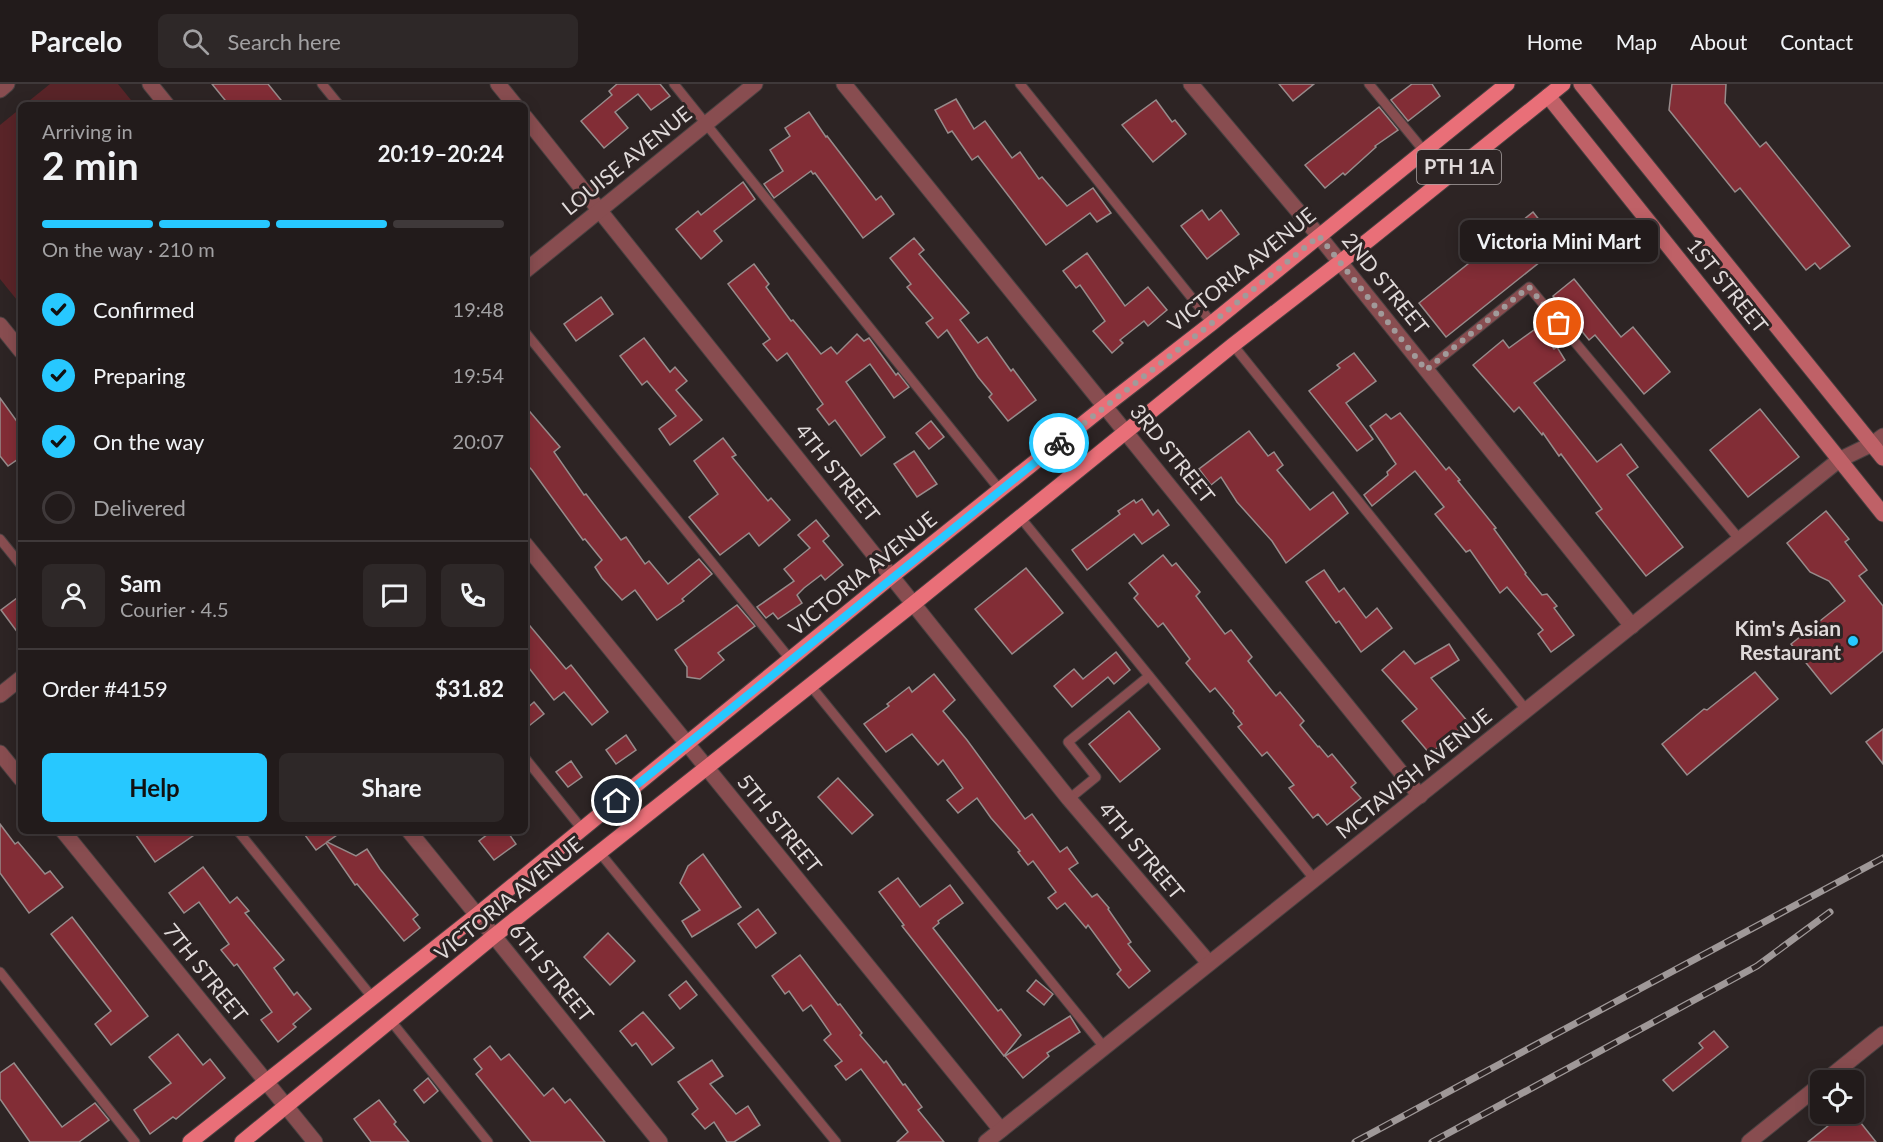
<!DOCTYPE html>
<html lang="en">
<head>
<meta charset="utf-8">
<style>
  :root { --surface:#221b1b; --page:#2e2828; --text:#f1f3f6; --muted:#a2a1a3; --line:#3f393a; --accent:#27c8ff }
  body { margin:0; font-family:Lato,sans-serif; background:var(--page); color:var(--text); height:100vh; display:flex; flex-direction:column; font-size:22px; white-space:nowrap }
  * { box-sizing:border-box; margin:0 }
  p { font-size:20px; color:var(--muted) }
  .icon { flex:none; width:33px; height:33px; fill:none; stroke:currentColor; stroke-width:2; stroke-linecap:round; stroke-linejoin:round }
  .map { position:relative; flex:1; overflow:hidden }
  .drawer { position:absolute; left:18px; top:18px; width:510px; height:732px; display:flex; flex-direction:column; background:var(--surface); border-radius:9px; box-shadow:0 3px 15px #0003,0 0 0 2px var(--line) }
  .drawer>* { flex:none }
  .tools { position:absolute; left:1810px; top:986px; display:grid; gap:12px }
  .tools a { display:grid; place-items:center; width:54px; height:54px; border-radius:9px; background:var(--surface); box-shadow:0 3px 15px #0003,0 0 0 2px var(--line); font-size:30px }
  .pin { position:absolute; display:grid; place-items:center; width:51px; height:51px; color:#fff; margin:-26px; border:3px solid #fff; border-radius:50%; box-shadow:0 2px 6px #0007 }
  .courier { position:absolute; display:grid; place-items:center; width:60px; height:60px; margin:-30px; border:4px solid #27c8ff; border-radius:50%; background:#fff; color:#222; box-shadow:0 2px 8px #0007 }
  .bubble { position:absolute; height:42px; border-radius:9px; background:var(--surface); box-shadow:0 3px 15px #0003,0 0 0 2px var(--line); font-size:20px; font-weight:700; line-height:42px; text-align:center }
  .summary em { font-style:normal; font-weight:700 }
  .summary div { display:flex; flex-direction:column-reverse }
  .summary { display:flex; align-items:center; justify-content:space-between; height:102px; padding:0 24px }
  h1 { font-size:39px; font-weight:700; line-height:45px }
  .bar { display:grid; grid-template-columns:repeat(4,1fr); gap:9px 6px; align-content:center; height:72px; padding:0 24px }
  .bar i { height:8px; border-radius:4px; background:var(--line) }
  .bar .current { background:var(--accent) }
  .bar p { grid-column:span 4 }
  .line { display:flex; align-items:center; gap:15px; padding:0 24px; border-top:2px solid var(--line) }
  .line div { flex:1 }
  .round { display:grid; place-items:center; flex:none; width:63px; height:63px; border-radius:9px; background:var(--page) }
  ol { padding:0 24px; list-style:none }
  li { display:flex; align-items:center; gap:18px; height:66px }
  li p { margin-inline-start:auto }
  li .icon { padding:6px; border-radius:50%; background:var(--accent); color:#111; stroke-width:4 }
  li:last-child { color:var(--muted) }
  li i { width:33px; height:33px; border:3px solid var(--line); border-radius:50% }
  .primary-button { display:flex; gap:12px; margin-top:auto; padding:12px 24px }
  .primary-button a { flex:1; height:69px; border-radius:9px; background:var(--accent); color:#111; font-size:24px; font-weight:700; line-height:69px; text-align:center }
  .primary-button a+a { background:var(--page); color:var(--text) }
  header { display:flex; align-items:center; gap:36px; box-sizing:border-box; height:84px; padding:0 30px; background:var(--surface); border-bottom:2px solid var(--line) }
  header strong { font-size:28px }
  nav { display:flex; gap:33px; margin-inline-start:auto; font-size:21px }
  .search { width:420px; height:54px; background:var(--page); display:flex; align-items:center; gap:15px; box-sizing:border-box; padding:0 21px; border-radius:9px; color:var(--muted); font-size:22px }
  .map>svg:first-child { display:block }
</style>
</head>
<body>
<header>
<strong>Parcelo</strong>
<div class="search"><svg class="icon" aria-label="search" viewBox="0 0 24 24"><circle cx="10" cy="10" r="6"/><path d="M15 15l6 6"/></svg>Search here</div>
<nav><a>Home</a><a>Map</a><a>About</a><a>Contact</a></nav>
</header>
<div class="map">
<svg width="1883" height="1058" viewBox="0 0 1883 1058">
  <rect width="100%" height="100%" fill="#2d2424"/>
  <g fill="#592428">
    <path d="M50 0H118L135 21H24Z"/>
    <path d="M21 24V221L0 195V41Z"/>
  </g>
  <g fill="#822d36" stroke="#978b8b" stroke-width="1.5">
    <path d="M212 0H268L285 21H229Z"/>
    <path d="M617 0H660L670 12 651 26 638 10 615 28 628 44 604 64 581 37 612 11 609 7Z"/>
    <path d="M1279 0H1314L1293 17Z"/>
    <path d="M1412 0H1432L1440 12 1408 37 1391 16Z"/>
    <path d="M1672 0H1726L1725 19 1760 63 1766 58 1850 162 1820 185 1815 179 1806 186 1740 104 1735 108 1669 26Z"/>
    <path d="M956 15 974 45 985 37 1012 74 1020 68 1039 95 1042 93 1067 122 1093 104 1111 129 1097 138 1090 129 1046 161 978 72 972 76 952 47 948 49 935 26Z"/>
    <path d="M1156 16 1172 38 1175 36 1186 50 1153 78 1122 41Z"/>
    <path d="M1379 23 1398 46 1375 62 1376 63 1345 91 1343 89 1325 104 1305 81Z"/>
    <path d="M809 28 826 53 827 52 876 116 881 112 894 130 863 154 815 89 813 90 811 87 774 114 764 100 783 87 770 66 790 52 785 44Z"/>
    <path d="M743 98 755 115 714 147 722 157 701 175 676 145 698 127 701 131Z"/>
    <path d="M1202 126 1209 136 1221 126 1239 150 1207 175 1181 142Z"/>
    <path d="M1533 128 1560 162 1446 253 1419 219Z"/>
    <path d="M914 154 924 166 919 170 969 229 960 236 978 259 987 253 1011 287 1013 285 1036 316 1008 337 989 313 992 310 978 293 947 246 938 254 926 239 933 234 907 203 911 200 890 174Z"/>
    <path d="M1087 169 1125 222 1148 203 1167 226 1148 242 1144 237 1120 256 1123 259 1112 269 1093 247 1105 237 1080 201 1076 204 1063 187Z"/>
    <path d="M754 180 769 200 766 203 791 237 793 236 821 270 831 263 837 270 857 250 864 257 869 254 896 291 898 289 909 303 894 314 870 280 846 298 885 353 861 372 835 336 829 341 817 325 823 320 787 269 777 277 763 260 770 255 728 200Z"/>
    <path d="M1574 195 1621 253 1633 243 1670 288 1644 310 1595 251 1589 256 1553 212Z"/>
    <path d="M601 213 613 230 576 257 564 240Z"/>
    <path d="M1538 243 1554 265 1557 263 1565 276 1534 299 1597 378 1621 360 1638 383 1627 391 1683 463 1646 492 1596 429 1602 425 1561 370 1559 372 1543 349 1542 351 1519 323 1514 328 1473 281 1503 256 1509 264Z"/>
    <path d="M644 254 670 288 675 283 687 297 676 306 702 336 670 361 659 345 676 332 647 297 642 301 620 272Z"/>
    <path d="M1354 269 1376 297 1346 319 1373 355 1357 367 1309 307 1340 284 1337 281Z"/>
    <path d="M0 314 21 343V373L8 382 0 372Z"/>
    <path d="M525 322 560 363 554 368 584 411 586 410 621 456 626 453 645 480 649 477 668 500 699 475 712 490 682 515 684 517 657 536 635 506 622 516 602 494 595 483 602 476 585 455 583 456 532 386 525 379Z"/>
    <path d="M1760 325 1799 373 1748 413 1710 366Z"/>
    <path d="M1400 329 1446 386 1449 383 1460 396 1458 397 1496 444 1494 445 1526 489 1525 490 1542 511 1547 510 1557 522 1554 524 1574 551 1551 568 1538 550 1543 546 1507 503 1500 509 1470 466 1466 468 1435 430 1444 423 1415 387 1372 422 1364 411 1388 391 1387 388 1396 380 1370 342 1386 330 1391 335Z"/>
    <path d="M931 337 944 353 929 365 916 349Z"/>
    <path d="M1249 347 1268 372 1274 368 1283 381 1277 386 1310 426 1333 408 1348 429 1286 479 1272 457 1237 418 1221 393 1211 401 1199 385Z"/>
    <path d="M723 354 736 371 732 373 768 417 771 414 790 436 759 462 749 449 720 471 689 433 718 410 694 377Z"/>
    <path d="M914 367 937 400 917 413 894 380Z"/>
    <path d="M1142 415 1153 431 1158 426 1169 441 1142 460 1134 450 1087 486 1072 466 1120 430 1118 427 1134 416 1136 419Z"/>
    <path d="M1826 427 1849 455 1845 458 1867 486 1859 492 1883 522V567L1831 610 1791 560 1845 517 1829 497 1810 488 1787 459Z"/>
    <path d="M816 436 829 452 823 457 843 481 825 496 821 491 804 504 797 511 802 519 778 535 773 529 766 534 757 523 794 497 784 485 810 464 798 451Z"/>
    <path d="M1163 471 1172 482 1176 479 1200 508 1196 512 1225 550 1231 546 1252 573 1248 577 1276 612 1280 608 1304 637 1300 641 1318 663 1319 662 1328 673 1332 670 1356 699 1351 703 1361 714 1327 741 1318 730 1313 734 1289 704 1294 701 1267 668 1262 672 1238 643 1242 640 1233 629 1234 627 1215 604 1210 608 1186 579 1190 575 1163 539 1158 543 1134 514 1138 510 1129 499Z"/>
    <path d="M1026 484 1063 529 1012 570 975 525Z"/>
    <path d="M1324 486 1339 508 1344 504 1366 534 1377 524 1392 544 1361 568 1339 537 1336 539 1306 498Z"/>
    <path d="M21 511V553L1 526Z"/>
    <path d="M737 521 755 542 718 569 724 576 700 595 687 593V583L675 566Z"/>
    <path d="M525 536 566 585 571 581 608 628 592 641 564 608 554 616 525 579Z"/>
    <path d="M1449 560 1459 576 1431 594 1468 638 1430 670 1402 637 1417 625 1382 586 1404 567 1415 580Z"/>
    <path d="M1116 568 1130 586 1114 600 1108 593 1072 623 1054 602 1074 585 1083 595Z"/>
    <path d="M1755 588 1778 615 1687 691 1662 660 1704 625 1707 626Z"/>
    <path d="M934 590 955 616 943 627 967 656 1025 735 1032 730 1060 768 1067 763 1078 779 1069 785 1092 813 1097 810 1109 824 1108 825 1131 858 1128 860 1150 887 1129 904 1117 890 1121 886 1088 841 1086 844 1065 819 1057 825 1048 814 1056 808 1033 777 1028 781 1018 768 1020 767 991 734 977 714 958 729 947 716 963 704 943 676 938 681 912 650 886 668 864 640 889 622 887 620 909 603 912 608Z"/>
    <path d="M534 618 544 630 525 645V626Z"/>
    <path d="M1129 627 1160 665 1120 698 1089 660Z"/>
    <path d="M1883 645V680L1866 658Z"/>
    <path d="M626 651 636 666 616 680 606 666Z"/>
    <path d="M571 677 582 693 568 703 556 688Z"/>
    <path d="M838 694 873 731 852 750 818 713Z"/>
    <path d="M0 740 15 760 18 758 45 790 50 787 63 803 29 829 0 789Z"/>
    <path d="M133 747H200L155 778Z"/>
    <path d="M302 747H343L327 758 356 772 367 765 380 785 418 831 413 835 420 844 404 857 357 800 355 801 326 759 316 766Z"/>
    <path d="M492 747H507L516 760 494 776 479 757Z"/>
    <path d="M703 770 741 823 692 853 682 837 700 826 680 799 688 782Z"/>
    <path d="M203 783 230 819 237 813 249 827 245 829 284 876 274 884 294 911 297 908 311 925 293 940 296 943 278 958 261 936 272 928 237 880 234 882 221 866 229 860 199 818 184 829 169 809Z"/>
    <path d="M898 794 920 823 950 801 963 819 938 837 939 839 933 844 998 927 1001 925 1021 951 1004 972 902 842 904 841 879 808Z"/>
    <path d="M758 825 776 849 756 864 738 840Z"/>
    <path d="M72 833 148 932 111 961 95 940 111 927 51 850Z"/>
    <path d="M608 849 635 877 610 901 584 873Z"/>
    <path d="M800 871 838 921 840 920 862 949 860 951 884 979 886 977 903 1001 905 1000 922 1023 918 1026 944 1058H897L908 1048 861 985 846 996 835 982 842 977 824 956 831 950 811 921 803 927 789 907 785 910 772 892Z"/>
    <path d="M1036 896 1053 910 1044 921 1027 907Z"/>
    <path d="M686 897 697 911 680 925 669 911Z"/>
    <path d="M643 928 674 964 652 981 636 959 632 962 620 947Z"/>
    <path d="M1070 932 1080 948 1047 969 1049 972 1023 994 1005 972Z"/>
    <path d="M1714 947 1728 963 1673 1007 1663 996 1703 964 1699 959Z"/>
    <path d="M178 950 203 981 210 975 225 994 176 1035 173 1033 150 1050 134 1026 171 999 149 973Z"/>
    <path d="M490 962 501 976 509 970 544 1012 553 1004 565 1019 570 1015 605 1058H531L476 990 482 985 474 975Z"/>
    <path d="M712 976 723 992 710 1000 736 1030 748 1022 760 1041 734 1058H727L714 1038 705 1045 692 1030 698 1025 678 998Z"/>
    <path d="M14 979 62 1043 95 1019 109 1036 79 1058H30L0 1015V989Z"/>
    <path d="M428 994 438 1007 424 1019 414 1006Z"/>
    <path d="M379 1016 396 1038 394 1040 409 1058H371L354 1035Z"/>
    <path d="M1844 1029H1853L1876 1058H1808Z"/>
  </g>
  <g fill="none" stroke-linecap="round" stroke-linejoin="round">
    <g stroke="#494141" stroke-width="11">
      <g id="service">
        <path d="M322 0 339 21"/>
        <path d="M674 0 1000 406"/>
        <path d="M1020 0 1212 239"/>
        <path d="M1369 0 1424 67"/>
        <path d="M525 248 790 575"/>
        <path d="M1233 261 1527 627"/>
        <path d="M1426 286 1529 203 1740 456"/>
        <path d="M1020 433 1315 796"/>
        <path d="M0 455 21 481"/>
        <path d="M810 601 1104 963"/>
        <path d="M525 674 582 745"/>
        <path d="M1069 715 1096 693 1068 658 1149 592"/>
        <path d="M238 747 372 913"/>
        <path d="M600 769 836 1058"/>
        <path d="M0 888 135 1058"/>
        <path d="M391 937 488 1058"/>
      </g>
    </g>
    <g stroke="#494141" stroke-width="17">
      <g id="minor">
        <path d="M150 0 167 21"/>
        <path d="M498 0 515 21"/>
        <path d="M844 0 1420 712"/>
        <path d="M1191 0 1319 152 1632 542"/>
        <path d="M0 6 7 0"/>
        <path d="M525 33 1069 715 1209 879"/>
        <path d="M525 187 755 0"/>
        <path d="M525 460 1001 1046"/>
        <path d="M0 611 21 594"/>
        <path d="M0 669 21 695"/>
        <path d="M63 747 315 1058"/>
        <path d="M494 852 660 1058"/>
        <path d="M1826 996 1883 950"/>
        <path d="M986 1058 1839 376 1872 360 1883 352"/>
        <path d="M1749 1058 1821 1000"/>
      </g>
    </g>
    <g stroke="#494141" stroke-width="17">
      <g id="tertiary">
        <path d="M0 241 21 267"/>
        <path d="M409 747 494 852"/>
      </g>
    </g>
    <g stroke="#494141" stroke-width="17">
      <g id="secondary">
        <path d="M1581 0 1883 374"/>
        <path d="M1548 12 1883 430"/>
      </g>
    </g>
    <g stroke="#494141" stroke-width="17">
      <g id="primary">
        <path d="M190 1058 477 831 892 492 1105 322 1212 239 1507 0"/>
        <path d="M242 1058 494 852 913 520 1233 261 1370 155 1563 0"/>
      </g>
    </g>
    <use href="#service" stroke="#884d50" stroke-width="9"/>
    <use href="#minor" stroke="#884d50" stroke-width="15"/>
    <use href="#tertiary" stroke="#884d50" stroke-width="15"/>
    <use href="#secondary" stroke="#bf6167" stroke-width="15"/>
    <use href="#primary" stroke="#e96f78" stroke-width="15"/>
    <g stroke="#9f9898" stroke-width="7">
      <g id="rail">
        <path d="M1355 1058 1883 774"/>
        <path d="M1432 1058 1757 882 1830 828"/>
      </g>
    </g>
    <use href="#rail" stroke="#2d2424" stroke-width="4.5" stroke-dasharray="14" stroke-linecap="butt"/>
  </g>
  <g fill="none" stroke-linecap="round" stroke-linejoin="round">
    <path stroke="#a19a9a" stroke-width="6" stroke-dasharray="0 10.8" d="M1059 359 1212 239 1319 152 1426 286 1529 203 1559 239"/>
    <path stroke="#27c8ff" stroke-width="8" d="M617 717 1059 359"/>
  </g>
  <circle fill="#27c8ff" stroke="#2d2424" stroke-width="2" cx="1853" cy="557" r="6"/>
  <g text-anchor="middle" stroke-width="6" stroke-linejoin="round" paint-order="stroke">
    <rect fill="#2d2424" stroke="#aaa3a3" stroke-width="1.5" x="1417" y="66" width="84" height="34" rx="4.5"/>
    <g font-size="20" font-weight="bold" fill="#dfd9d9">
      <text x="1459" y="90">PTH 1A</text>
    </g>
    <g font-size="21" fill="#dfd9d9" stroke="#2d2424">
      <text transform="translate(627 77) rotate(-39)" y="7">LOUISE AVENUE</text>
      <text transform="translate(1242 186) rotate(-39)" y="7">VICTORIA AVENUE</text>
      <text transform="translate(1385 200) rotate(51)" y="7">2ND STREET</text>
      <text transform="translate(1727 202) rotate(51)" y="7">1ST STREET</text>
      <text transform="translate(1172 370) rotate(51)" y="7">3RD STREET</text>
      <text transform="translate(837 389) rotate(51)" y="7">4TH STREET</text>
      <text transform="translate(863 490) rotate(-39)" y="7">VICTORIA AVENUE</text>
      <text transform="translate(1414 690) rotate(-39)" y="7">MCTAVISH AVENUE</text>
      <text transform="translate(779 740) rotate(51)" y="7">5TH STREET</text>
      <text transform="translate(1141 767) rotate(50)" y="7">4TH STREET</text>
      <text transform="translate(509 815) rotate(-39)" y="7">VICTORIA AVENUE</text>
      <text transform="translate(205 889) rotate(51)" y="7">7TH STREET</text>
      <text transform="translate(551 889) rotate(51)" y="7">6TH STREET</text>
    </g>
    <g font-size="21" font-weight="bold" fill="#dfd9d9" stroke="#2d2424" text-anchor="end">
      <text x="1841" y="552">Kim's Asian<tspan x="1841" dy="24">Restaurant</tspan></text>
    </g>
  </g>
</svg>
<div class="tools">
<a><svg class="icon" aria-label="locate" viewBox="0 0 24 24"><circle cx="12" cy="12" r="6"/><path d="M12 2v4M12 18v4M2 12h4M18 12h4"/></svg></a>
</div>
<div class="pin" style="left:1559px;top:239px;background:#ea580c"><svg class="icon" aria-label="bag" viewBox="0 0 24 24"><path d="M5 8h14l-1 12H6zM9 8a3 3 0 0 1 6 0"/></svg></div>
<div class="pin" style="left:617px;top:717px;background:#1f2937"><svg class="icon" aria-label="home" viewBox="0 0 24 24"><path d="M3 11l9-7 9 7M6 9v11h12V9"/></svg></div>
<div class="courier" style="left:1059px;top:359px"><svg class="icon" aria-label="bike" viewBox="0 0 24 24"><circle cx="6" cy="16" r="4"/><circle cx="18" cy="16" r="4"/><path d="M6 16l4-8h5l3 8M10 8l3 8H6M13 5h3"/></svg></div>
<div class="bubble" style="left:1460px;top:136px;width:198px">Victoria Mini Mart</div>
<section class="drawer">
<div class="summary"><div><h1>2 min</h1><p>Arriving in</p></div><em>20:19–20:24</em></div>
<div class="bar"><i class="current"></i><i class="current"></i><i class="current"></i><i></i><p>On the way · 210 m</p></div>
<ol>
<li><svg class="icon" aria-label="check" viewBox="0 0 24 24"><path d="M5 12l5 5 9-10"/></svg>Confirmed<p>19:48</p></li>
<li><svg class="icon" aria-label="check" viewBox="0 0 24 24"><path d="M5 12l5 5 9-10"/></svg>Preparing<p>19:54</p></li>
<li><svg class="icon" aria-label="check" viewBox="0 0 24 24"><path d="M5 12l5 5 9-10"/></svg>On the way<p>20:07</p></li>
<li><i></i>Delivered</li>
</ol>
<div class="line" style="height:108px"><a class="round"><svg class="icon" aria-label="person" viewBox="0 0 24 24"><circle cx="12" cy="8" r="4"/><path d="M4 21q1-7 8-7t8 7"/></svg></a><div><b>Sam</b><p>Courier · 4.5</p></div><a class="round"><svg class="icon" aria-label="chat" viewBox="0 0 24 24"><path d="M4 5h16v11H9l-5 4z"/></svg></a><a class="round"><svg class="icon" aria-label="phone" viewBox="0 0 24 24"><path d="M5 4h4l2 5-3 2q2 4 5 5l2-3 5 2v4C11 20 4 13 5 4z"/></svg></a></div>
<div class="line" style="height:78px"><div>Order #4159</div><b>$31.82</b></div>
<div class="primary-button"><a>Help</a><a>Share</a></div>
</section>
</div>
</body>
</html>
